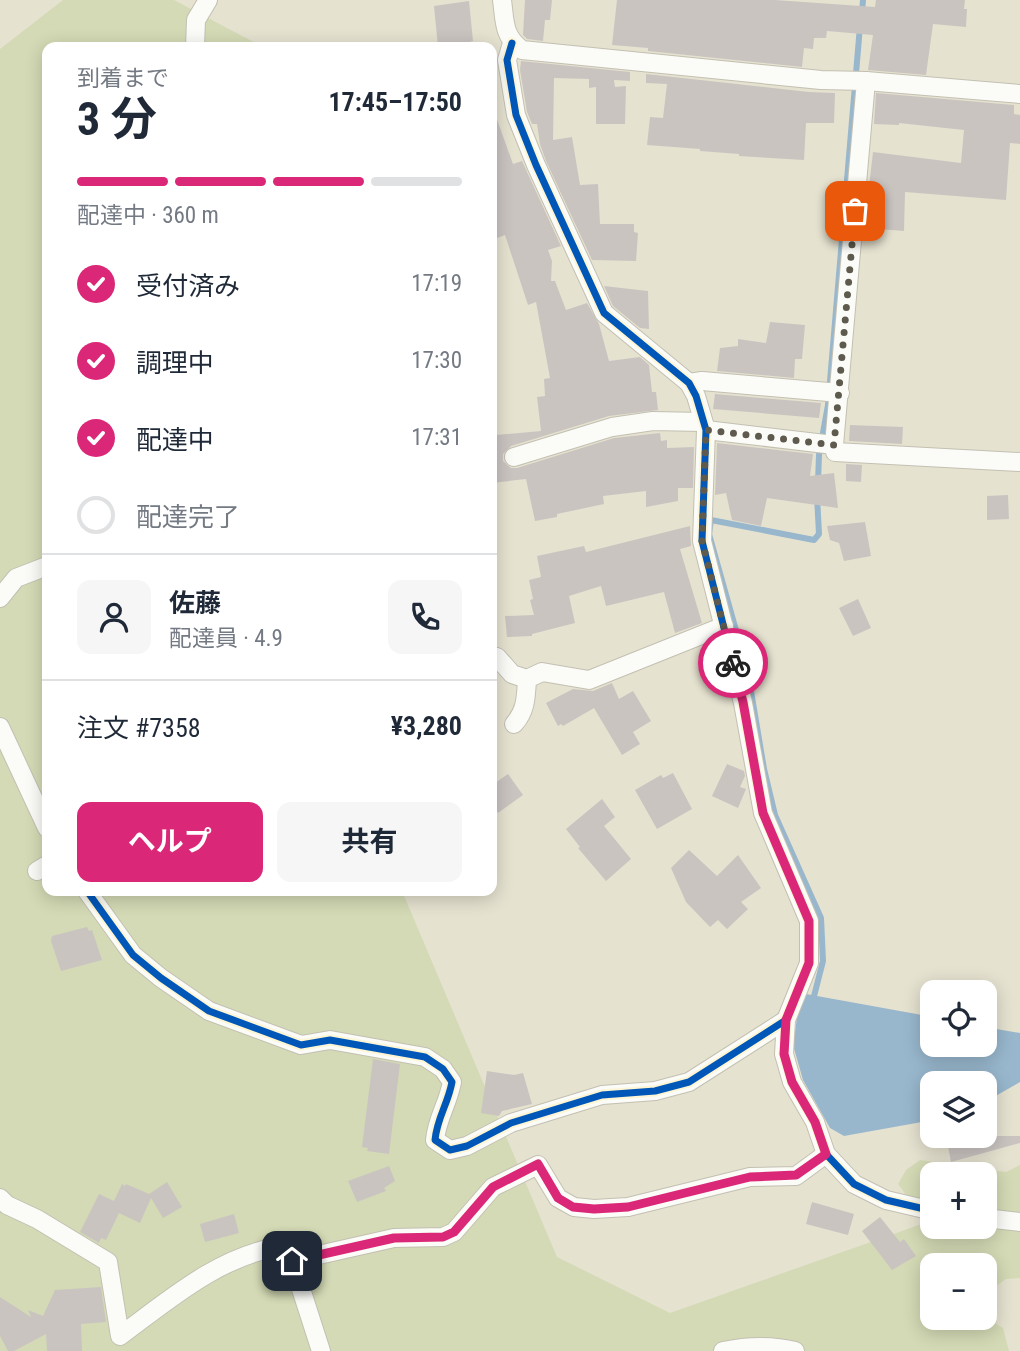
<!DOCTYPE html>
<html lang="ja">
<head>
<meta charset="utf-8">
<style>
  :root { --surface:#fff; --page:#f6f6f7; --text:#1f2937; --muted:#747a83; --line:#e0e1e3; --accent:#db2777 }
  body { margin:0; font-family:"Roboto Condensed","Noto Sans JP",sans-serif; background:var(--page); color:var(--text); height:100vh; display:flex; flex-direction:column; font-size:26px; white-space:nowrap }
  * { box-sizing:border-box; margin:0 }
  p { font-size:23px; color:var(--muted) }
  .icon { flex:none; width:38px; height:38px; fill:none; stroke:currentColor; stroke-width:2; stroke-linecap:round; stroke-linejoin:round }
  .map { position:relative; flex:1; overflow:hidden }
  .sheet { position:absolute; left:42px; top:42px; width:455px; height:854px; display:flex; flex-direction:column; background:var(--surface); border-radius:14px; box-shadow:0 4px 18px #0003 }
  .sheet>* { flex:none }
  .controls { position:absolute; left:920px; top:980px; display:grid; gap:14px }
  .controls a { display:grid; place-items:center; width:77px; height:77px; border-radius:14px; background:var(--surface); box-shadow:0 4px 18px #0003; font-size:35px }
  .pin { position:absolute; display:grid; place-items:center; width:60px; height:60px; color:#fff; margin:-30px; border-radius:14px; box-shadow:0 4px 10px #0006 }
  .courier { position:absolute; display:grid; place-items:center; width:70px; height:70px; margin:-35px; border:5px solid #db2777; border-radius:50%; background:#fff; color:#222; box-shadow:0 2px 9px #0007 }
  .overview em { font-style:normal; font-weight:700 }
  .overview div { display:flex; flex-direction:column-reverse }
  .overview { display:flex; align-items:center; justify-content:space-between; height:119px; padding:0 35px }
  h1 { font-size:46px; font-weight:700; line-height:52px }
  .bar { display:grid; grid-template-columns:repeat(4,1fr); gap:10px 7px; align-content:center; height:84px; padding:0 35px }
  .bar i { height:9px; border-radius:5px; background:var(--line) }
  .bar .selected { background:var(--accent) }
  .bar p { grid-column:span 4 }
  .line { display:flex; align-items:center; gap:18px; padding:0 35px; border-top:2px solid var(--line) }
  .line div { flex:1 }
  .round { display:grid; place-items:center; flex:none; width:74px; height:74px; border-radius:14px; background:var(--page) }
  ol { padding:0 35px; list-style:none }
  li { display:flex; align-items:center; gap:21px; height:77px }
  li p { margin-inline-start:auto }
  li .icon { padding:7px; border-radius:50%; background:var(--accent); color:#fff; stroke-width:4 }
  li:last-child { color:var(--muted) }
  li i { width:38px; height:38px; border:4px solid var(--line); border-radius:50% }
  .cta { display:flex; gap:14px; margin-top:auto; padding:14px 35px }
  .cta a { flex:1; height:80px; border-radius:14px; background:var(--accent); color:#fff; font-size:28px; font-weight:700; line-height:80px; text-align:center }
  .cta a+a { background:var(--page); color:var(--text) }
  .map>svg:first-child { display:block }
</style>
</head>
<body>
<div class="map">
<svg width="1020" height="1351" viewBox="0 0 1020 1351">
  <rect width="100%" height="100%" fill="#e6e2d0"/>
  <g fill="#d4dab5">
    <path d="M63 0H174L263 47H47V891H402L557 1257 670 1313 933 1220V1227H1020V1278L1006 1279 985 1294V1265H933V1318L985 1317 1003 1328 1009 1351H0V49Z"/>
    <path d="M920 1160 1006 1172 1020 1165V1213L985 1210V1174H933V1202L906 1195 898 1184 906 1170Z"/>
  </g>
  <path fill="#98b7cd" d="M806 994 933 1017V1045H985V1027L1020 1033V1082L985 1102V1083H933V1120L844 1136 830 1128 803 1080 793 1045 797 1018Z"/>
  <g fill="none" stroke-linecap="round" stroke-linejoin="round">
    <g stroke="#98b7cd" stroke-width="6">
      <path d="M862 12 863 0"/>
      <path d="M818 482 819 455 828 405 860 26"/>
      <path d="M812 1004 823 961 821 918 775 815 764 769 748 673 709 534 711 520 814 540 819 534 817 496"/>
    </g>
  </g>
  <g fill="#cac4c1">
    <path d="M525 0H552L550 20H545L543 41 527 39 523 35Z"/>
    <path d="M617 0H775L875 7 876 0H965L964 9H967L966 27 933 24 926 75 868 70 873 35 827 31 826 38H814L813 49 804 48 802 67 648 51V48L612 45Z"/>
    <path d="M469 1 473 41 451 47H438L434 6Z"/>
    <path d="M521 61 630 72V81L614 80 615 87 626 86 625 124H596V87L589 88V79L554 78 553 140 572 137 580 185 598 184 600 224H634V232L638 233 636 261 592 260 546 161 540 144 537 124H532L527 112 520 70Z"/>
    <path d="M646 74 809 92 835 93 834 123H806L804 160 739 156V154L700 151V149L647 145 650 117 663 118 667 84 646 83Z"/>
    <path d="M876 93 1014 105V114L1020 115V144L1010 143 1006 200 905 192 904 231 879 229V214L866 212 873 152 961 163 964 130 899 123V125L874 124Z"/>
    <path d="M494 111 513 164 522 161 561 246 548 250 552 261 551 281H555L566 310 587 303 599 324 609 361 640 357 649 365 652 392H656L658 410 609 416 511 446 503 454V461L511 468H517L614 438 660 433 661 441 667 440V448L694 447 693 488H678V501L646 507V491L603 496 604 504 557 514V517L535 521 526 479 492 483V444L497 443 496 435 541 431 537 397 545 396 544 379 550 378 536 302 528 305 505 235 492 240V112Z"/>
    <path d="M604 286 648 291 649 329 640 328 613 306Z"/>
    <path d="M770 322 805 325 802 359H795L794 378 717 371 720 348 738 346V339L766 343Z"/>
    <path d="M715 394 821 403 819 418 713 409Z"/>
    <path d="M850 425 903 427 902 444 849 441Z"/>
    <path d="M717 443 813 454 810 476 834 473 838 508 767 498 761 526 732 520 726 493 715 495Z"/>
    <path d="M846 464 862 465 861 482 846 481Z"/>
    <path d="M1008 495 1009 519 987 520V496Z"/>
    <path d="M865 522 871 556 844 561 839 543 830 540 827 526Z"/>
    <path d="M690 526 691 546 680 549 702 623 675 633 664 592 606 606 601 586 569 596 575 623 532 634V636L507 637 505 616 534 615 530 600 533 599 529 580 541 577 537 556 584 546 586 552Z"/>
    <path d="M858 599 871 628 853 636 839 608Z"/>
    <path d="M612 683 619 699 633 691 651 721 633 732 640 744 622 755 594 708 563 726 561 724 558 726 546 703 573 689 593 691Z"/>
    <path d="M727 764 744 771 745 776 740 787 746 789 738 808 712 796Z"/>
    <path d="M673 773 692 809 657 829 635 790 661 775 663 778Z"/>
    <path d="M508 774 523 795 498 813 492 804V785Z"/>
    <path d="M602 799 615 817 604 826 631 859 606 881 578 848 580 847 566 829Z"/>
    <path d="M689 850 717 876 738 855 761 888 741 902 748 909 727 929 718 920 710 927 686 902 671 868Z"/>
    <path d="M87 927 89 931 92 930 102 960 61 971 51 941 52 936Z"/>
    <path d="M373 1059 400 1064 389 1154 367 1151 368 1148 362 1147Z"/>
    <path d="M487 1071 514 1075 523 1073 532 1104 502 1111 499 1116 481 1113Z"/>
    <path d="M946 1136H1020V1143L951 1162Z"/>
    <path d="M389 1166 395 1181 384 1188 386 1191 357 1202 348 1181Z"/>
    <path d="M167 1182 182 1207 163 1218 151 1198 140 1223 119 1213 106 1240 101 1238 99 1243 80 1232 99 1194 114 1201 122 1184 125 1186 126 1184 149 1194Z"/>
    <path d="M812 1202 854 1214 848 1235 806 1224Z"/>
    <path d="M234 1214 239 1233 205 1242 200 1224Z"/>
    <path d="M880 1217 900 1242 904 1239 916 1256 892 1270 862 1231Z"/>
    <path d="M101 1287 106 1322 81 1324 82 1351H47L46 1334 14 1351H8L0 1336V1297L31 1317 28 1310 43 1316 55 1290Z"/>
  </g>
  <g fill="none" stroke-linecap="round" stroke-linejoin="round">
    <g stroke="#c3c0b2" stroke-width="20">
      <g id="street">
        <path d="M502 0C505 22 503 36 522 50L821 80 866 81 1020 94"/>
        <path d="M512 43 507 60 516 115 536 165 604 313 689 383 696 396 706 430 702 541 743 703 763 813 809 921V963L786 1020 784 1054 792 1082 815 1122 826 1154 854 1184 886 1200 933 1211"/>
        <path d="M195 47 196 20 208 0"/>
        <path d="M689 383 702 381 840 393"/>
        <path d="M706 430 834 445 835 452 1020 462"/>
        <path d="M834 445 866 81"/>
        <path d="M514 457 612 427 653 421 703 422"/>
        <path d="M0 598 16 578 47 566"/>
        <path d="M492 656 497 657 512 674 527 679 542 672 589 680 724 626"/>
        <path d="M514 724C526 711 526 697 527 679"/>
        <path d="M0 727 47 828"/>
        <path d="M37 871 47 865"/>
        <path d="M87 891 133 955 161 978 209 1011 301 1045 330 1040 425 1057 443 1069 452 1082C448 1104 437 1118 435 1140L450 1150 467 1146 511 1123 602 1095 655 1091 689 1082 786 1020"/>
        <path d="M0 1198 7 1205 37 1219 108 1262 120 1336C170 1299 219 1256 282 1246L292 1261 321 1351"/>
        <path d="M985 1218 1020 1222"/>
        <path d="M292 1261 394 1238 443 1237 454 1232 493 1187 538 1165 558 1198 574 1207 594 1209 628 1207 750 1177 796 1176 826 1154"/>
        <path d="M723 1351C747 1346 771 1345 795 1351"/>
      </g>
    </g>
    <use href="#street" stroke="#fbfbf8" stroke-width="18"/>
    <g stroke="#fdf5d4" stroke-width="11">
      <g id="cycleway">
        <path d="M512 43 507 60 516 115 536 165 604 313 689 383 696 396 706 430 702 541 743 703 763 813 809 921V963L786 1020 784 1054 792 1082 815 1122 826 1154 854 1184 886 1200 933 1211"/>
        <path d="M87 891 133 955 161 978 209 1011 301 1045 330 1040 425 1057 443 1069 452 1082C448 1104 437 1118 435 1140L450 1150 467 1146 511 1123 602 1095 655 1091 689 1082 786 1020"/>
      </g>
    </g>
    <use href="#cycleway" stroke="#0057b8" stroke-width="7"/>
  </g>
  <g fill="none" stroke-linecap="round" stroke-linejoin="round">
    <path stroke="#5e5a4d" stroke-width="7" stroke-dasharray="0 12.6" d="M733 663 702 541 706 430 834 445 855 211"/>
    <path stroke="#db2777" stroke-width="9" d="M292 1261 394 1238 443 1237 454 1232 493 1187 538 1164 558 1198 573 1207 594 1209 628 1207 750 1177 796 1175 826 1154 815 1122 792 1082 784 1054 786 1020 809 963V921L763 813 743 702 733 663"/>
  </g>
</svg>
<div class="controls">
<a><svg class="icon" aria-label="locate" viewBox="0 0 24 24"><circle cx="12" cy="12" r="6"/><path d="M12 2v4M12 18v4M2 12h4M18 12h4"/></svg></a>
<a><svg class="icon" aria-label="layers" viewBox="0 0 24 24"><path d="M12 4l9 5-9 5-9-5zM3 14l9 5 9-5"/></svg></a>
<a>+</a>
<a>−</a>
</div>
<div class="pin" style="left:855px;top:211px;background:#ea580c"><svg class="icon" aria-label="bag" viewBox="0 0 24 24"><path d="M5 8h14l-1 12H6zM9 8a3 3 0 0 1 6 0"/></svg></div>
<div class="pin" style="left:292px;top:1261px;background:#1f2937"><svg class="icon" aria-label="home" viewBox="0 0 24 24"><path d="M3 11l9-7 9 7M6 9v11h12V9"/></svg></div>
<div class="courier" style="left:733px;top:663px"><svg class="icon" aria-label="bike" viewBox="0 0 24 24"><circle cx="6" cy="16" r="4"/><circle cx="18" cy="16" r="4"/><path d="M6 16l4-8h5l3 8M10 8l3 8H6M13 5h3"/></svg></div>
<section class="sheet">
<div class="overview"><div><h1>3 分</h1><p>到着まで</p></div><em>17:45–17:50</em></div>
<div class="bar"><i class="selected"></i><i class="selected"></i><i class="selected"></i><i></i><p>配達中 · 360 m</p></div>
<ol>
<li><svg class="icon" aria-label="check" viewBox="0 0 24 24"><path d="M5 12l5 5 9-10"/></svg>受付済み<p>17:19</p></li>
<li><svg class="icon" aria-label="check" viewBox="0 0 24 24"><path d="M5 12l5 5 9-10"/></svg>調理中<p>17:30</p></li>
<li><svg class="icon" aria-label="check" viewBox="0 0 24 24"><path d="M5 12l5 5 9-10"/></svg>配達中<p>17:31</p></li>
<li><i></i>配達完了</li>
</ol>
<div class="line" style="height:126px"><a class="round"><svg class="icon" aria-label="person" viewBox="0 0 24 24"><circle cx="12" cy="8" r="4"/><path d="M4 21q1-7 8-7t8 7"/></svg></a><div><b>佐藤</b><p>配達員 · 4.9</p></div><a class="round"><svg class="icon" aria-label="phone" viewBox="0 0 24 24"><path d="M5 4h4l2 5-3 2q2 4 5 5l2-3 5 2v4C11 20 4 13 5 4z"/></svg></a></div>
<div class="line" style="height:91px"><div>注文 #7358</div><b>¥3,280</b></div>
<div class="cta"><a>ヘルプ</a><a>共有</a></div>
</section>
</div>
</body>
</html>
